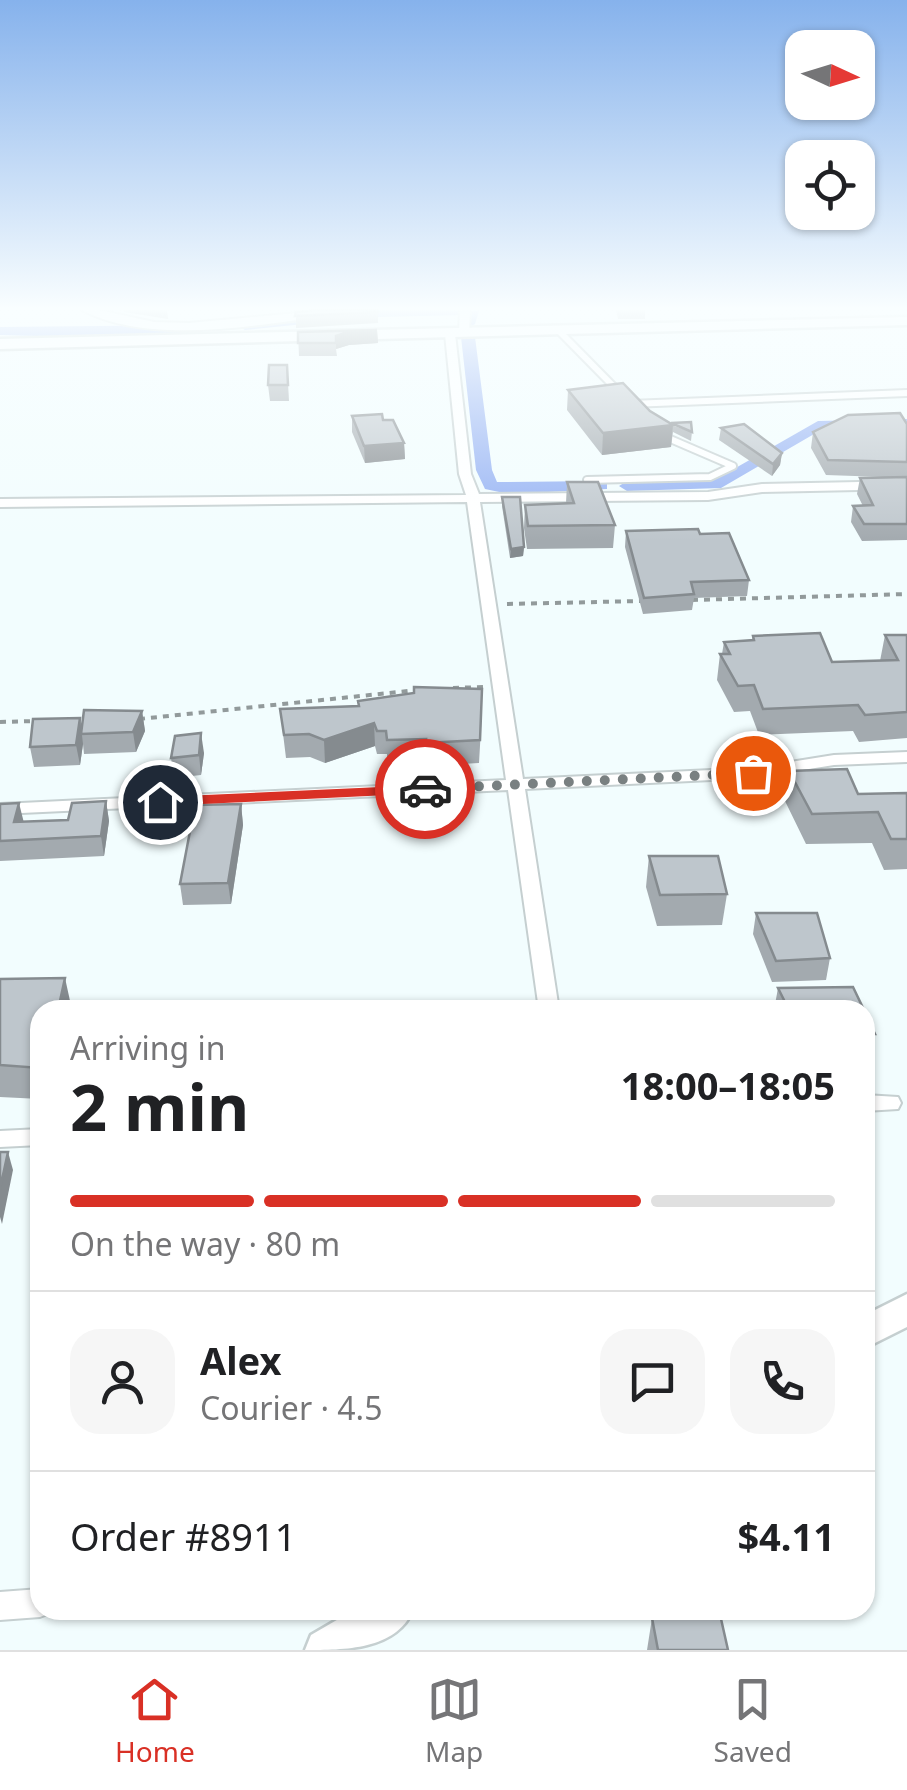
<!DOCTYPE html>
<html lang="en">
<head>
<meta charset="utf-8">
<style>
  :root { --surface:#fff; --page:#f6f6f6; --text:#202124; --muted:#757577; --line:#e0e0e0; --accent:#d93025 }
  body { margin:0; font-family:"Noto Sans",sans-serif; background:var(--page); color:var(--text); height:100vh; display:flex; flex-direction:column; font-size:38px; white-space:nowrap }
  * { box-sizing:border-box; margin:0 }
  p { font-size:32px; color:var(--muted) }
  .icon { flex:none; width:55px; height:55px; fill:none; stroke:currentColor; stroke-width:2; stroke-linecap:round; stroke-linejoin:round }
  .map { position:relative; flex:1; overflow:hidden }
  .details { position:absolute; left:30px; top:1000px; width:845px; height:620px; display:flex; flex-direction:column; background:var(--surface); border-radius:30px; box-shadow:0 2px 8px #0004 }
  .details>* { flex:none }
  .needle { width:65px; rotate:94deg }
  .buttons { position:absolute; left:785px; top:30px; display:grid; gap:20px }
  .buttons a { display:grid; place-items:center; width:90px; height:90px; border-radius:20px; background:var(--surface); box-shadow:0 2px 8px #0004; font-size:50px }
  .pin { position:absolute; display:grid; place-items:center; width:85px; height:85px; color:#fff; margin:-42px; border:5px solid #fff; border-radius:50%; box-shadow:0 2px 10px #0007 }
  .courier { position:absolute; display:grid; place-items:center; width:100px; height:100px; margin:-50px; border:8px solid #d93025; border-radius:50%; background:#fff; color:#222; box-shadow:0 2px 12px #0007 }
  .summary em { font-style:normal; font-weight:700 }
  .summary div { display:flex; flex-direction:column-reverse }
  .summary { display:flex; align-items:center; justify-content:space-between; height:170px; padding:0 40px }
  h1 { font-size:65px; font-weight:700; line-height:75px }
  .bar { display:grid; grid-template-columns:repeat(4,1fr); gap:15px 10px; align-content:center; height:120px; padding:0 40px }
  .bar i { height:12px; border-radius:8px; background:var(--line) }
  .bar .current { background:var(--accent) }
  .bar p { grid-column:span 4 }
  .line { display:flex; align-items:center; gap:25px; padding:0 40px; border-top:2px solid var(--line) }
  .line div { flex:1 }
  .round { display:grid; place-items:center; flex:none; width:105px; height:105px; border-radius:30px; background:var(--page) }
  .menu { display:flex; justify-content:space-around; align-items:center; height:140px; border-top:2px solid var(--line); background:var(--surface); font-size:28px; color:var(--muted) }
  .menu a { display:grid; justify-items:center; gap:5px }
  .menu .current { color:var(--accent) }
  .map>svg:first-child { display:block }
</style>
</head>
<body>
<div class="map">
<svg width="907" height="1650" viewBox="0 0 907 1650">
  <rect width="100%" height="100%" fill="#f2fdfe"/>
  <g fill="none" stroke-linecap="round" stroke-linejoin="round">
    <g fill="#93b0f3" fill-rule="evenodd">
      <path d="M364 310 479 311 475 324 468 328 461 324 464 315 376 317 245 330 238 326 245 322Z"/>
      <path d="M198 325 205 329 203 332 73 337 0 335V327Z"/>
      <path d="M468 333 475 337 492 470 497 482 601 481 607 483V489L509 494 485 489 476 470 461 337Z"/>
      <path d="M907 419V429L821 430 721 488 627 491 619 486 627 481 718 478 818 421Z"/>
    </g>
    <g stroke="#c5cfd0" stroke-width="10">
      <g id="lane">
        <path d="M559 331 619 392"/>
        <path d="M630 404 907 393"/>
        <path d="M587 480 710 477 733 466 661 435"/>
      </g>
    </g>
    <g stroke="#c5cfd0" stroke-width="4">
      <g id="street">
        <path d="M82 310H99L154 322 189 323 329 310H367C352 317 331 316 314 318 244 327 146 344 82 310Z"/>
        <path d="M460 310H470L469 333 464 336 459 333Z"/>
        <path d="M450 331 455 334 471 474 479 494 708 492 762 484 907 481V489L762 492 708 500 480 502 523 779 753 768 834 755 907 752V762L834 765 753 778 525 789 559 1010H539L508 790 0 814V804L506 780 467 502 0 507V499L466 495 459 474 445 334Z"/>
        <path d="M865 1095 898 1097 901 1103 898 1109 865 1111Z"/>
        <path d="M40 1129V1145L0 1147V1131Z"/>
        <path d="M40 1589V1610H51L50 1613 40 1617 0 1620V1592Z"/>
      </g>
    </g>
    <g stroke="#c5cfd0" stroke-width="5">
      <g id="secondary">
        <path d="M907 317V325L0 349V339Z"/>
        <path d="M907 1294V1327L865 1348V1315Z"/>
        <path d="M354 1610H413C396 1650 344 1650 305 1650L311 1635Z"/>
      </g>
    </g>
    <g stroke="#929a9b" stroke-width="4" stroke-dasharray="6 6" stroke-linecap="butt">
      <path d="M692 600 907 594"/>
      <path d="M507 604 642 601"/>
      <path d="M453 688 483 687"/>
      <path d="M139 719 418 690"/>
      <path d="M0 722 35 721"/>
    </g>
    <use href="#lane" stroke="#fff" stroke-width="6"/>
    <use href="#street" fill="#fff" fill-rule="evenodd"/>
    <use href="#secondary" fill="#fff" fill-rule="evenodd"/>
  </g>
  <g fill="#a3aaaf">
    <path d="M123 310H167L168 319 124 312Z"/>
    <path d="M378 310V323L296 328V312Z"/>
    <path d="M616 310H645V319H618Z"/>
    <path d="M377 330 378 343 349 345 336 349 337 356H299L298 332Z"/>
    <path d="M287 365 289 401H270L268 385Z"/>
    <path d="M568 390 692 432 691 441 673 432 671 447 602 455 567 410Z"/>
    <path d="M352 416 383 420 404 443 405 459 365 463 352 432Z"/>
    <path d="M907 424V540L862 541 851 522 853 506H863L857 494 860 478 884 477 826 475 811 448 813 432Z"/>
    <path d="M721 428 782 453 780 465 772 476 719 440Z"/>
    <path d="M567 482 615 525 613 548 527 549 524 528 525 505 566 503Z"/>
    <path d="M502 497 524 547 523 556 510 558 502 506Z"/>
    <path d="M626 531 700 534 749 580 747 596 694 598 692 610 643 614 625 547Z"/>
    <path d="M885 635H907V738L859 742 853 731 759 735 750 711 734 712 717 680 720 654H722L724 642 752 640 753 636 832 662 880 661Z"/>
    <path d="M280 709 482 711 479 763 425 766V762H387V754H377L375 746 325 763 310 757 286 758Z"/>
    <path d="M142 711 145 731 136 752 84 754 83 744 80 765 34 767 30 747 80 718 82 728Z"/>
    <path d="M204 753 201 775 174 778 171 758Z"/>
    <path d="M789 771 858 794 907 793V869L884 870 872 843 806 844 785 801Z"/>
    <path d="M106 801 109 821 104 856 0 861V804L23 822 68 820Z"/>
    <path d="M241 804 243 825 231 904 183 905 180 884Z"/>
    <path d="M649 856 727 894 722 925 657 926 646 887Z"/>
    <path d="M756 913 830 958 826 980 772 982 753 934Z"/>
    <path d="M0 979 40 1010V1099L0 1097Z"/>
    <path d="M778 988 789 1010H774Z"/>
    <path d="M865 1013 875 1034 868 1066H865Z"/>
    <path d="M652 1618 728 1650H647Z"/>
  </g>
  <g fill="#858b8f">
    <path d="M377 330 378 343 349 345 336 349V336L348 332Z"/>
    <path d="M673 425 671 447 602 455 603 433Z"/>
    <path d="M404 443 405 459 365 463 364 446Z"/>
    <path d="M782 453 780 465 772 476 773 464Z"/>
    <path d="M524 547 523 556 510 558 511 549Z"/>
    <path d="M142 711 145 731 136 752 133 732Z"/>
    <path d="M80 718 83 744 80 765 76 745Z"/>
    <path d="M374 723 375 746 325 763 324 740Z"/>
    <path d="M201 733 204 753 201 775 199 755Z"/>
    <path d="M106 801 109 821 104 856 101 836Z"/>
    <path d="M19 803 24 823 19 841 14 822Z"/>
    <path d="M241 804 243 825 231 904 228 883Z"/>
    <path d="M65 978 72 1010H58Z"/>
    <path d="M8 1152 13 1170 2 1224 0 1217V1189Z"/>
  </g>
  <g fill="#bec6cc" stroke="#858b8f" stroke-width="2.5">
    <path d="M316 310H378V312L295 316 296 312Z"/>
    <path d="M377 330 348 332 336 336V343H298V332Z"/>
    <path d="M269 365H287L288 385H268Z"/>
    <path d="M623 383 650 411 673 425 603 433 568 390Z"/>
    <path d="M900 413 907 424V462L828 460 813 432 848 415Z"/>
    <path d="M382 414 383 420H393L404 443 364 446 352 416Z"/>
    <path d="M691 422 692 432 671 423Z"/>
    <path d="M744 424 782 453 773 464 721 428Z"/>
    <path d="M907 477V524H864L853 506 873 505 860 478Z"/>
    <path d="M567 482H598L615 525 528 526 525 505 574 503Z"/>
    <path d="M502 497H520L524 547 511 549Z"/>
    <path d="M698 529 700 534 729 533 749 580 691 582 694 594 644 598 626 531Z"/>
    <path d="M820 633 832 662 898 660 885 635H907V712L865 715 858 705 763 709 754 685 738 686 720 654H730L724 642 754 640 753 636Z"/>
    <path d="M414 687 482 689 480 740 425 743 426 739 387 740 386 731H377L374 723 324 740 309 734 284 735 280 709 359 706 358 701 414 693Z"/>
    <path d="M84 710 142 711 133 732 81 734Z"/>
    <path d="M80 718 76 745 30 747 33 719Z"/>
    <path d="M201 733 199 755 171 758 175 736Z"/>
    <path d="M847 769 858 794 907 793V839H891L878 812 812 814 789 771Z"/>
    <path d="M106 801 101 836 0 841V804L19 803 14 822 68 820 72 803Z"/>
    <path d="M241 804 228 883 180 884 195 805Z"/>
    <path d="M649 856H718L727 894 660 895Z"/>
    <path d="M756 913H817L830 958 776 961Z"/>
    <path d="M65 978 58 1010H40V1068L0 1065V979Z"/>
    <path d="M853 987 864 1010H789L778 988Z"/>
    <path d="M865 1013 875 1034H865Z"/>
    <path d="M0 1152H8L0 1189Z"/>
    <path d="M670 1610H719L728 1650H658L652 1618Z"/>
  </g>
  <linearGradient id="sky" x2="0" y2="1"><stop stop-color="#86b2ec"/><stop offset="0.57" stop-color="#f9feff"/><stop offset="1" stop-color="#f9feff" stop-opacity="0"/></linearGradient>
  <rect width="907" height="541" fill="url(#sky)"/>
  <path fill="#d93025" d="M425 785 433 789 430 793 160 806 152 802 160 797Z"/>
  <g fill="none" stroke-linecap="round" stroke-linejoin="round">
    <path stroke="#798081" stroke-width="10" stroke-dasharray="0 18" d="M425 789 753 773"/>
  </g>
</svg>
<div class="buttons">
<a><svg class="needle" viewBox="-14 -14 28 28"><path d="M0-13l5 13h-10z" fill="#e53935"/><path d="M0 13l5-13h-10z" fill="#757577"/></svg></a>
<a><svg class="icon" aria-label="locate" viewBox="0 0 24 24"><circle cx="12" cy="12" r="6"/><path d="M12 2v4M12 18v4M2 12h4M18 12h4"/></svg></a>
</div>
<div class="pin" style="left:753px;top:773px;background:#ea580c"><svg class="icon" aria-label="bag" viewBox="0 0 24 24"><path d="M5 8h14l-1 12H6zM9 8a3 3 0 0 1 6 0"/></svg></div>
<div class="pin" style="left:160px;top:802px;background:#1f2937"><svg class="icon" aria-label="home" viewBox="0 0 24 24"><path d="M3 11l9-7 9 7M6 9v11h12V9"/></svg></div>
<div class="courier" style="left:425px;top:789px"><svg class="icon" aria-label="car" viewBox="0 0 24 24"><path d="M5 17H2v-5l4-1 3-4h7l3 4 3 1v5h-3M9 17h6M6 11h13"/><circle cx="7" cy="17" r="2"/><circle cx="17" cy="17" r="2"/></svg></div>
<section class="details">
<div class="summary"><div><h1>2 min</h1><p>Arriving in</p></div><em>18:00–18:05</em></div>
<div class="bar"><i class="current"></i><i class="current"></i><i class="current"></i><i></i><p>On the way · 80 m</p></div>
<div class="line" style="height:180px"><a class="round"><svg class="icon" aria-label="person" viewBox="0 0 24 24"><circle cx="12" cy="8" r="4"/><path d="M4 21q1-7 8-7t8 7"/></svg></a><div><b>Alex</b><p>Courier · 4.5</p></div><a class="round"><svg class="icon" aria-label="chat" viewBox="0 0 24 24"><path d="M4 5h16v11H9l-5 4z"/></svg></a><a class="round"><svg class="icon" aria-label="phone" viewBox="0 0 24 24"><path d="M5 4h4l2 5-3 2q2 4 5 5l2-3 5 2v4C11 20 4 13 5 4z"/></svg></a></div>
<div class="line" style="height:130px"><div>Order #8911</div><b>$4.11</b></div>
</section>
</div>
<nav class="menu">
<a class="current"><svg class="icon" aria-label="home" viewBox="0 0 24 24"><path d="M3 11l9-7 9 7M6 9v11h12V9"/></svg>Home</a>
<a><svg class="icon" aria-label="map" viewBox="0 0 24 24"><path d="M3 6l6-2 6 2 6-2v14l-6 2-6-2-6 2zM9 4v14M15 6v14"/></svg>Map</a>
<a><svg class="icon" aria-label="saved" viewBox="0 0 24 24"><path d="M7 4h10v16l-5-4-5 4z"/></svg>Saved</a>
</nav>
</body>
</html>
